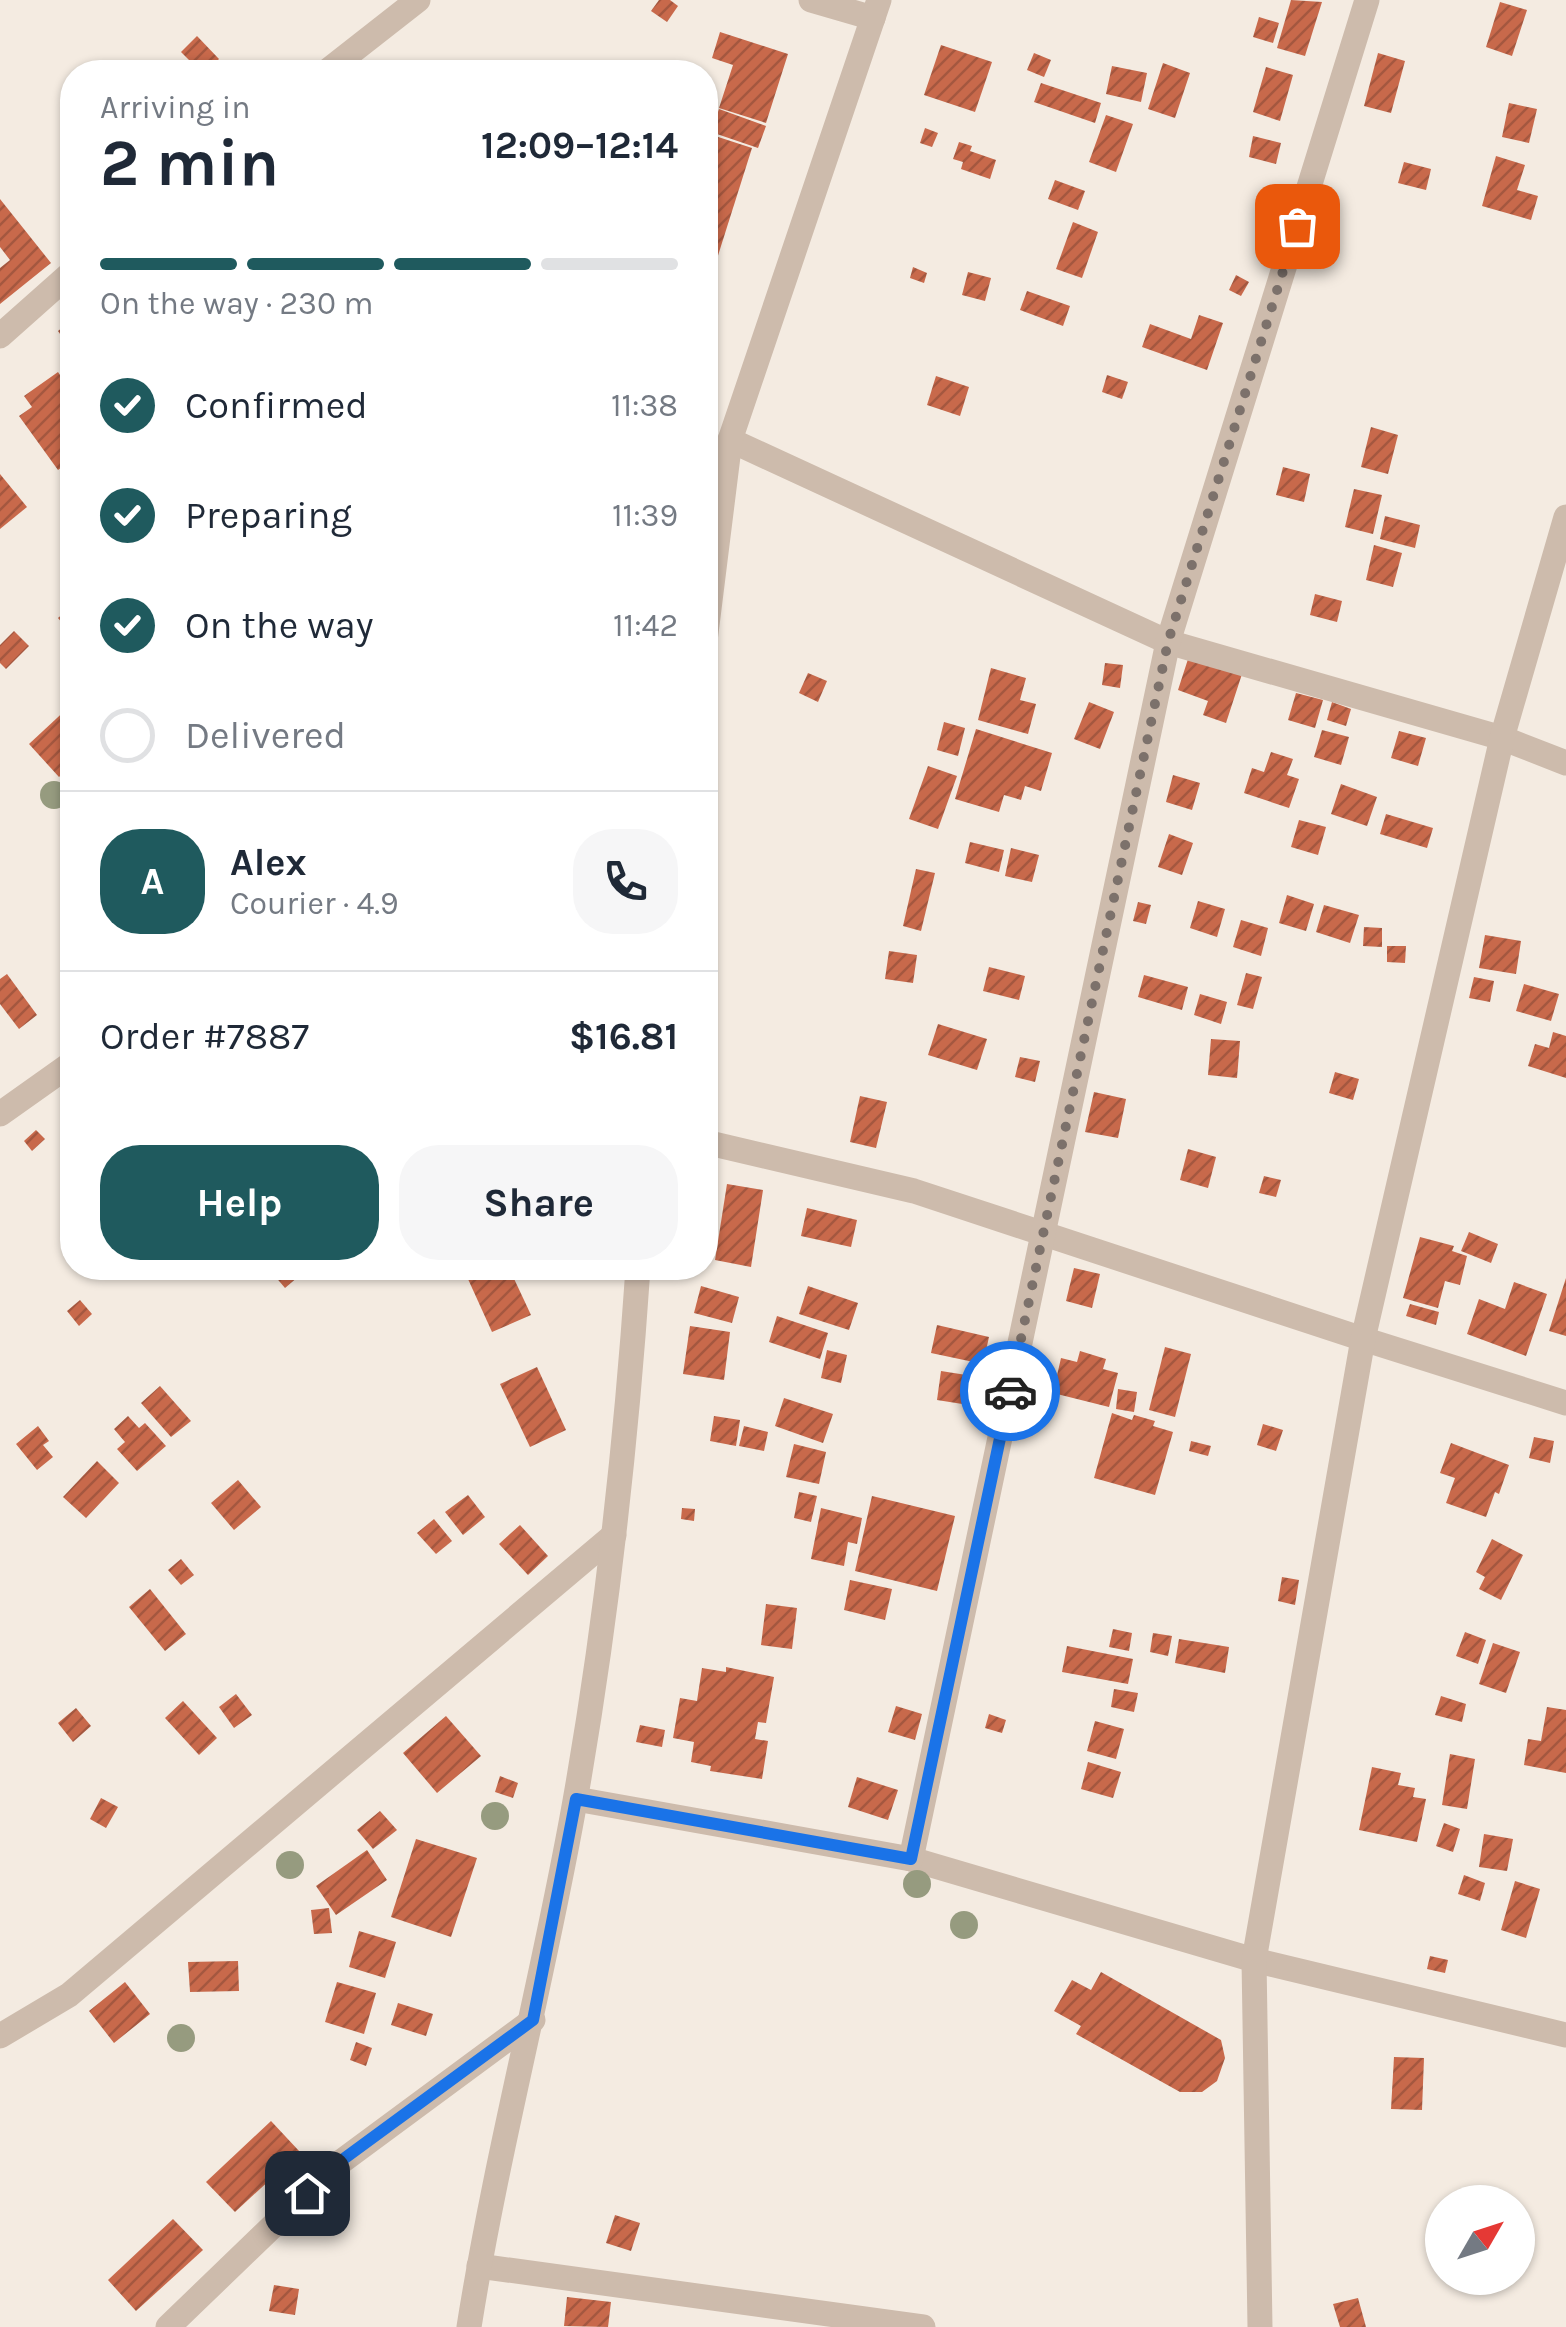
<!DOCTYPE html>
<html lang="en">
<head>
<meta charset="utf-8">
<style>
  :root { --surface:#fff; --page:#f6f6f7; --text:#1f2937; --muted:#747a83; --line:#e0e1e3; --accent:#1f5a5e }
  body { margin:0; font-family:Karla,sans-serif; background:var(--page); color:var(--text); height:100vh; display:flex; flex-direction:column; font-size:38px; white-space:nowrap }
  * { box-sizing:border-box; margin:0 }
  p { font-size:32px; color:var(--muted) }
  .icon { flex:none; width:55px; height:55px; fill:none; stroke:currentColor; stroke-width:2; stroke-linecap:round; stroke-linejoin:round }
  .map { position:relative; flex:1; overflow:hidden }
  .side { position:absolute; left:60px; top:60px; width:658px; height:1220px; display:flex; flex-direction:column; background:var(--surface); border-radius:40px; box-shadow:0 2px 8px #0004 }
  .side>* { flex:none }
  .needle { width:65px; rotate:51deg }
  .controls { position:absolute; left:1425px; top:2185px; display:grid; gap:20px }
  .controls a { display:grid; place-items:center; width:110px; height:110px; border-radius:50%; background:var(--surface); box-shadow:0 2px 8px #0004; font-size:50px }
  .pin { position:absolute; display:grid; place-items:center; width:85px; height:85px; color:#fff; margin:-42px; border-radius:20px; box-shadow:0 5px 15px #0006 }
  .courier { position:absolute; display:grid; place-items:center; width:100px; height:100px; margin:-50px; border:8px solid #1a73e8; border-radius:50%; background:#fff; color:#222; box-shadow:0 2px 12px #0007 }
  .head em { font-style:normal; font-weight:700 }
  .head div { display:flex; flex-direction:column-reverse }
  .head { display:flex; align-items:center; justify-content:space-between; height:170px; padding:0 40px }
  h1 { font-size:65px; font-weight:700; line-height:75px }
  .bar { display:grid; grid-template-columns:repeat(4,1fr); gap:15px 10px; align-content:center; height:120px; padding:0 40px }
  .bar i { height:12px; border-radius:8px; background:var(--line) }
  .bar .active { background:var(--accent) }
  .bar p { grid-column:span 4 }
  .line { display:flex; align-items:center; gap:25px; padding:0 40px; border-top:2px solid var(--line) }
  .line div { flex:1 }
  .round { display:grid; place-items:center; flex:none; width:105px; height:105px; border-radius:40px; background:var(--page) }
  ol { padding:0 40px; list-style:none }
  li { display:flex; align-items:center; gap:30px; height:110px }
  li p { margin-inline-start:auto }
  li .icon { padding:10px; border-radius:50%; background:var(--accent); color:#fff; stroke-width:4 }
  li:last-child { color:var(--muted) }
  li i { width:55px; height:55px; border:5px solid var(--line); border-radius:50% }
  .action { display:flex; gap:20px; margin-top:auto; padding:20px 40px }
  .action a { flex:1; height:115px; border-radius:40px; background:var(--accent); color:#fff; font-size:40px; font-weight:700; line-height:115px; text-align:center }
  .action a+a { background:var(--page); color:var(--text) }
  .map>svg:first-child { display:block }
</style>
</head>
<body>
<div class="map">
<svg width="1566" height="2327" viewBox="0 0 1566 2327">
  <defs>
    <pattern id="building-hatch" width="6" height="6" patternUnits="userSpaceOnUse" patternTransform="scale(2.5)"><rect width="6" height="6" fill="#c8694b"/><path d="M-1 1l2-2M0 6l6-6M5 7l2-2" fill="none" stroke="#a4573f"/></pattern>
  </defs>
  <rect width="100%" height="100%" fill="#f4ebe1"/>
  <g fill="url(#building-hatch)">
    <path d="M659 0H670L678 6 667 22 651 11Z"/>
    <path d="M1291 0 1322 2 1305 56 1277 48Z"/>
    <path d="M1500 2 1527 10 1512 56 1486 47Z"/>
    <path d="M1259 17 1279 23 1273 43 1253 37Z"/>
    <path d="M720 32 788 54 766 123 719 108 733 65 712 58Z"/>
    <path d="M197 36 219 59 206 72H201L181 52Z"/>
    <path d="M941 45 992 62 975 112 924 95Z"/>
    <path d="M1034 53 1051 60 1044 77 1027 70Z"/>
    <path d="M1378 53 1405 61 1391 113 1364 106Z"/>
    <path d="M1163 63 1190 73 1175 118 1148 109Z"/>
    <path d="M1112 66 1147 73 1141 102 1106 94Z"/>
    <path d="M1266 67 1293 75 1280 121 1253 112Z"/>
    <path d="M1041 83 1101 103 1095 123 1034 102Z"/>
    <path d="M1509 103 1537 109 1529 143 1502 137Z"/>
    <path d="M719 109 766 126 758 148 711 132Z"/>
    <path d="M1106 115 1133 124 1116 172 1089 162Z"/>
    <path d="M925 128 938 133 932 147 920 143Z"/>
    <path d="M709 134 752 148 715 265 705 262V146Z"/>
    <path d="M1253 136 1281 143 1276 164 1249 157Z"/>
    <path d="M959 142 972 146 970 151 996 160 990 179 961 169 963 162 953 159Z"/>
    <path d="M1496 156 1525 165 1517 190 1538 196 1531 220 1482 206Z"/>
    <path d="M1404 162 1431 169 1426 190 1398 183Z"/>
    <path d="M1055 180 1085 191 1078 210 1048 199Z"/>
    <path d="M0 199 51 263 0 304V268L10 260 0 247Z"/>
    <path d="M1073 222 1098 232 1082 278 1056 269Z"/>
    <path d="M913 267 927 273 924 283 910 278Z"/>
    <path d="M968 272 991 278 985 301 962 295Z"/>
    <path d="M1236 275 1249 282 1241 296 1229 290Z"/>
    <path d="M1027 291 1070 306 1063 326 1020 310Z"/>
    <path d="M1199 315 1223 323 1207 370 1142 347 1150 324 1191 339Z"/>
    <path d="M72 320V351L58 331Z"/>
    <path d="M72 365V460L58 470 19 416 32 407 24 396 58 372 60 375Z"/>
    <path d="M1107 375 1128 382 1122 399 1102 392Z"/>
    <path d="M936 376 969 387 960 416 927 405Z"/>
    <path d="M1371 427 1398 435 1388 474 1361 467Z"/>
    <path d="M1283 467 1310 474 1304 502 1276 495Z"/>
    <path d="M0 474 27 507 0 529Z"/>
    <path d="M1354 489 1382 495 1373 534 1345 527Z"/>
    <path d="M1385 516 1420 525 1415 548 1380 539Z"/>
    <path d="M1374 545 1402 553 1393 587 1366 580Z"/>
    <path d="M1315 594 1342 601 1337 622 1310 615Z"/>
    <path d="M72 606V626L68 630 58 618Z"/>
    <path d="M14 631 29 646 6 669 0 663V645Z"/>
    <path d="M1189 656 1242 674 1226 723 1203 715 1208 701 1178 690Z"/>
    <path d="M1105 663 1123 665 1120 688 1102 685Z"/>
    <path d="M991 668 1026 678 1020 700 1036 704 1028 734 978 720Z"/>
    <path d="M808 673 827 681 818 702 799 693Z"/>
    <path d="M1296 693 1323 700 1315 728 1288 720Z"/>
    <path d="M1089 702 1114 712 1100 749 1074 739Z"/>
    <path d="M1332 702 1351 709 1346 726 1327 720Z"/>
    <path d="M71 705 72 765 59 777 29 744Z"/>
    <path d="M944 722 965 728 958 756 937 750Z"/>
    <path d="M976 729 1052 753 1041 791 1025 786 1021 800 1004 795 999 812 955 799Z"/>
    <path d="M1322 730 1349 737 1341 765 1314 757Z"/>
    <path d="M1399 731 1426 738 1418 766 1391 758Z"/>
    <path d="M1271 752 1293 759 1287 775 1299 779 1289 808 1244 793 1252 768 1264 772Z"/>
    <path d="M928 766 957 776 938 829 909 819Z"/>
    <path d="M1173 775 1200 783 1192 810 1166 802Z"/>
    <path d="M1341 784 1377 797 1367 826 1331 814Z"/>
    <path d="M1386 814 1433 828 1427 848 1380 834Z"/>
    <path d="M1299 820 1326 827 1318 855 1291 847Z"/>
    <path d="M1169 834 1193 843 1182 875 1158 867Z"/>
    <path d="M970 842 1004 850 999 872 965 863Z"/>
    <path d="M1011 848 1039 855 1032 882 1005 876Z"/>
    <path d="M916 869 935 873 921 931 903 926Z"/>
    <path d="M1287 895 1314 904 1306 931 1279 923Z"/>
    <path d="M1198 901 1225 909 1217 937 1190 928Z"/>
    <path d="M1138 902 1151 905 1146 924 1133 921Z"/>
    <path d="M1324 905 1359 915 1350 943 1316 932Z"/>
    <path d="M1241 920 1268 928 1261 956 1233 947Z"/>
    <path d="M1364 927 1382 928V947L1363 946Z"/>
    <path d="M1485 935 1521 941 1516 974 1479 968Z"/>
    <path d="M1387 946H1406L1405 963 1387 962Z"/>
    <path d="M889 951 917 955 913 983 885 979Z"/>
    <path d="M989 967 1025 976 1019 1000 983 991Z"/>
    <path d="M1246 973 1262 977 1253 1009 1237 1005Z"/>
    <path d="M7 974 37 1015 19 1029 0 1004V979Z"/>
    <path d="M1144 975 1188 987 1182 1010 1138 997Z"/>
    <path d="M1474 977 1494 981 1490 1002 1469 998Z"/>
    <path d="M1524 984 1559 994 1551 1021 1516 1011Z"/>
    <path d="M1200 994 1227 1002 1221 1024 1194 1015Z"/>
    <path d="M938 1024 987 1039 977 1070 928 1055Z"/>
    <path d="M1553 1032 1566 1036V1078L1528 1066 1535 1044 1549 1048Z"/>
    <path d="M1211 1039 1240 1041 1237 1078 1208 1075Z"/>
    <path d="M1020 1057 1040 1061 1035 1082 1015 1077Z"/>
    <path d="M1335 1072 1359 1079 1353 1100 1329 1093Z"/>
    <path d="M1094 1092 1126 1099 1118 1138 1085 1132Z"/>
    <path d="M860 1096 887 1102 876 1148 850 1142Z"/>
    <path d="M36 1130 45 1139 32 1151 24 1141Z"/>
    <path d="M1188 1149 1216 1157 1208 1188 1180 1180Z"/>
    <path d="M1264 1176 1281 1180 1276 1197 1259 1193Z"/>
    <path d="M727 1184 763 1190 751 1267 715 1260Z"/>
    <path d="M807 1208 857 1220 851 1247 801 1236Z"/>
    <path d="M1469 1232 1498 1244 1491 1263 1461 1251Z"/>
    <path d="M1420 1237 1454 1246 1452 1251 1467 1256 1460 1285 1445 1281 1438 1308 1403 1298Z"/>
    <path d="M268 1268H304L306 1270 285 1288Z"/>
    <path d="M463 1268H509L531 1315 492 1332Z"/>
    <path d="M1074 1268 1100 1274 1092 1308 1066 1301Z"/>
    <path d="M1566 1278V1336L1549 1331Z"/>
    <path d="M1514 1282 1547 1294 1526 1356 1467 1334 1479 1299 1505 1309Z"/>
    <path d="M701 1286 739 1297 732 1323 694 1313Z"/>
    <path d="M808 1286 858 1303 849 1330 799 1314Z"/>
    <path d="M80 1300 92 1314 79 1326 67 1311Z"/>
    <path d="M1410 1304 1439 1312 1436 1325 1406 1316Z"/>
    <path d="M777 1316 828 1333 820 1359 769 1342Z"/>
    <path d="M937 1325 989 1337 983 1364 931 1353Z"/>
    <path d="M690 1326 730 1332 724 1380 683 1374Z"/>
    <path d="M1165 1347 1191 1354 1175 1417 1149 1410Z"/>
    <path d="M827 1350 847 1355 841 1383 821 1378Z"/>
    <path d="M1080 1351 1106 1359 1103 1369 1118 1373 1109 1407 1053 1393 1061 1358 1077 1362Z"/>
    <path d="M537 1367 566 1430 530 1447 500 1384Z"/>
    <path d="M941 1371 979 1377 975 1406 937 1400Z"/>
    <path d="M160 1386 191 1421 171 1437 141 1403Z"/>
    <path d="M1118 1389 1137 1392 1134 1412 1116 1409Z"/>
    <path d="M784 1398 833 1414 823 1443 775 1426Z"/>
    <path d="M1112 1413 1132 1420 1134 1415 1155 1421 1153 1426 1173 1432 1155 1495 1094 1478Z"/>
    <path d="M128 1416 139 1428 145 1423 166 1446 137 1471 117 1449 125 1442 114 1429Z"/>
    <path d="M714 1416 740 1420 736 1446 710 1441Z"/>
    <path d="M1263 1424 1283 1430 1276 1451 1257 1445Z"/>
    <path d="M38 1426 49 1441 43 1445 53 1457 37 1470 16 1444Z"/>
    <path d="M744 1426 768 1432 764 1451 739 1446Z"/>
    <path d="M1534 1437 1554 1441 1550 1463 1529 1458Z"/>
    <path d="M1191 1441 1211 1446 1208 1456 1189 1451Z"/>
    <path d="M1451 1443 1509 1465 1499 1494 1495 1492 1486 1517 1446 1503 1455 1478 1440 1473Z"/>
    <path d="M794 1444 826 1452 819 1484 786 1477Z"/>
    <path d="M97 1461 119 1483 86 1518 63 1497Z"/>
    <path d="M238 1480 261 1507 234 1530 211 1503Z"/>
    <path d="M799 1492 817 1496 811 1522 794 1518Z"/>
    <path d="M468 1495 485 1517 463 1535 445 1512Z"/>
    <path d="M872 1496 955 1516 937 1591 855 1571Z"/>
    <path d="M682 1508 695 1509 694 1521 681 1519Z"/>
    <path d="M821 1508 862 1518 857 1544 848 1542 844 1566 811 1559Z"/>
    <path d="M434 1519 452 1541 436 1554 417 1533Z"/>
    <path d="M520 1525 548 1556 528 1575 499 1544Z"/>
    <path d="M1492 1539 1523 1555 1501 1600 1479 1589 1485 1577 1476 1572Z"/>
    <path d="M181 1559 194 1575 181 1585 168 1570Z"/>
    <path d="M1282 1577 1299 1580 1295 1605 1278 1601Z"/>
    <path d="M850 1580 892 1589 885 1620 844 1610Z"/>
    <path d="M150 1589 186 1634 165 1651 129 1607Z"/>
    <path d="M766 1604 797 1608 792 1649 761 1645Z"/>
    <path d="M1113 1629 1132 1633 1129 1651 1109 1647Z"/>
    <path d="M1465 1632 1486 1640 1478 1664 1456 1656Z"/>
    <path d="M1153 1633 1172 1636 1168 1656 1150 1652Z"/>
    <path d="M1179 1639 1229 1647 1225 1673 1175 1663Z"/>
    <path d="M1493 1643 1520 1652 1506 1693 1479 1684Z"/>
    <path d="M1067 1646 1133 1659 1128 1684 1062 1672Z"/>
    <path d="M726 1667 774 1677 766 1723 758 1722 755 1739 768 1741 762 1779 710 1771 711 1766 691 1762 694 1742 673 1738 680 1698 697 1701 702 1668 726 1672Z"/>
    <path d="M1114 1689 1138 1693 1134 1712 1111 1707Z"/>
    <path d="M236 1694 252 1715 234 1728 219 1707Z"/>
    <path d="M1441 1696 1466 1704 1462 1722 1435 1715Z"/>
    <path d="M183 1701 217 1738 199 1755 165 1718Z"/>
    <path d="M896 1706 922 1714 915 1740 888 1732Z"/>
    <path d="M1547 1707 1566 1710V1773L1524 1765 1528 1739 1541 1741Z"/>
    <path d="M76 1708 91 1726 73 1742 58 1723Z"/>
    <path d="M989 1714 1006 1720 1002 1733 985 1728Z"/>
    <path d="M446 1716 481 1756 437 1793 403 1753Z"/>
    <path d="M1095 1721 1124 1729 1116 1759 1087 1751Z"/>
    <path d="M640 1725 665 1730 662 1747 636 1742Z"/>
    <path d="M1450 1754 1475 1759 1467 1809 1442 1805Z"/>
    <path d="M1088 1762 1121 1772 1113 1798 1081 1789Z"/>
    <path d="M1372 1767 1401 1773 1398 1785 1415 1788 1413 1797 1426 1799 1417 1842 1359 1830Z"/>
    <path d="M500 1776 518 1783 513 1798 495 1792Z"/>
    <path d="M857 1777 898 1790 888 1820 848 1807Z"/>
    <path d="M101 1798 118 1807 106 1828 90 1819Z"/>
    <path d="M380 1811 397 1830 373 1849 357 1830Z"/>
    <path d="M1444 1823 1460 1829 1453 1852 1436 1846Z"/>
    <path d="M1484 1834 1513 1839 1507 1871 1479 1867Z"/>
    <path d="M416 1839 477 1858 451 1937 391 1917Z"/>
    <path d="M367 1850 387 1880 336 1915 316 1886Z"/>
    <path d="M1464 1875 1485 1883 1480 1901 1458 1894Z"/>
    <path d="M1515 1881 1540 1889 1526 1938 1501 1930Z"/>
    <path d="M329 1908 332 1933 314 1934 311 1910Z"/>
    <path d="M359 1931 396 1942 385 1978 349 1967Z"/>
    <path d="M1430 1956 1448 1960 1445 1973 1427 1969Z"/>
    <path d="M238 1961 239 1991 190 1992 188 1962Z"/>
    <path d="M1101 1972 1221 2040 1225 2058 1217 2081 1202 2092H1180L1076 2034 1081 2026 1054 2011 1072 1980 1091 1990Z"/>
    <path d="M125 1982 150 2014 114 2043 89 2011Z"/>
    <path d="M337 1982 376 1993 364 2034 325 2022Z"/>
    <path d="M398 2003 433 2014 426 2036 391 2025Z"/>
    <path d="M356 2042 372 2048 366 2066 350 2060Z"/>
    <path d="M1394 2057 1424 2058 1422 2110 1391 2109Z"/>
    <path d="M271 2121 300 2152 235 2212 206 2182Z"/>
    <path d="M615 2215 640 2223 631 2251 606 2243Z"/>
    <path d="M173 2219 203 2250 136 2311 108 2280Z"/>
    <path d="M274 2285 299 2289 295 2315 269 2311Z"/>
    <path d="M567 2297 611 2302 608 2327 564 2326Z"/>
    <path d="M1358 2298 1366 2327H1340L1333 2304Z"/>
  </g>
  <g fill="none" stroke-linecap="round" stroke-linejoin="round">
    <g stroke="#cdbbac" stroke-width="25">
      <path d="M811 0 873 18"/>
      <path d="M326 72 418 0"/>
      <path d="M0 336 72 272"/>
      <path d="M730 440 1168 642 1502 738 1566 763"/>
      <path d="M705 641 730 440 879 0"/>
      <path d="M0 1114 72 1063"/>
      <path d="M705 1142 914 1191 1363 1339 1566 1403"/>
      <path d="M576 1799 911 1859 1254 1960 1566 2035"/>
      <path d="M911 1859 1168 642 1367 0"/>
      <path d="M0 2036 69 1995 614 1535"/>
      <path d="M479 2266 923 2327"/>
      <path d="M168 2327 334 2167 533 2020"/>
      <path d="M469 2327C497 2150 544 1977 575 1801 606 1625 626 1446 638 1268"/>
      <path d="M1260 2327 1254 1960 1363 1339 1502 738 1566 517"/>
    </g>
  </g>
  <g fill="#969b7f">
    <circle cx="54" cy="795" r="14"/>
    <circle cx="495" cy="1816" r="14"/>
    <circle cx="290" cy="1865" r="14"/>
    <circle cx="917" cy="1884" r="14"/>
    <circle cx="964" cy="1925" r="14"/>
    <circle cx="181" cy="2038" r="14"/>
  </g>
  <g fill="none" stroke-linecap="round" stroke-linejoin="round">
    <path stroke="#7c716b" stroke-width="10" stroke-dasharray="0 18" d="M1010 1391 1168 642 1297 226"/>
    <path stroke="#1a73e8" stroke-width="12" d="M307 2193 334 2166 533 2020 576 1799 911 1859 1010 1391"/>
  </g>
</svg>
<div class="controls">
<a><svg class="needle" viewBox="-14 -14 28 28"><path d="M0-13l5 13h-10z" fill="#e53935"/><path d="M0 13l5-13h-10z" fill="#747a83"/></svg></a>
</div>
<div class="pin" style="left:1297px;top:226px;background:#ea580c"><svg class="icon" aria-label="bag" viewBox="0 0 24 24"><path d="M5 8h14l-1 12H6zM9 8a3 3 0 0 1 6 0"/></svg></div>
<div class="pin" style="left:307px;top:2193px;background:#1f2937"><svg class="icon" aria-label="home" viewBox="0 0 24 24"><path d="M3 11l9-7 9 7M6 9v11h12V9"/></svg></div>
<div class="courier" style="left:1010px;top:1391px"><svg class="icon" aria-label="car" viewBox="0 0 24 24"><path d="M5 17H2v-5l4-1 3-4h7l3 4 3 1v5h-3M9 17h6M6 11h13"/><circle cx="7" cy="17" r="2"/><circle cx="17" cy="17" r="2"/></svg></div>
<section class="side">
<div class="head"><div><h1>2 min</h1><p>Arriving in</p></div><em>12:09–12:14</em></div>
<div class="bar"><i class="active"></i><i class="active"></i><i class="active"></i><i></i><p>On the way · 230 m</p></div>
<ol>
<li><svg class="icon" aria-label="check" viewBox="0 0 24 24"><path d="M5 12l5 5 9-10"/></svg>Confirmed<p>11:38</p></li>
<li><svg class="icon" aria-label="check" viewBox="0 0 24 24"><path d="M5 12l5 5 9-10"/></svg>Preparing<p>11:39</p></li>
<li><svg class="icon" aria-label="check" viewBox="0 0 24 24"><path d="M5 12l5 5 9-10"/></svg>On the way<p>11:42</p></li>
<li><i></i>Delivered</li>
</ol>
<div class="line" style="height:180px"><b class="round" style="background:var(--accent);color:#fff">A</b><div><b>Alex</b><p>Courier · 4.9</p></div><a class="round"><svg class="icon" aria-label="phone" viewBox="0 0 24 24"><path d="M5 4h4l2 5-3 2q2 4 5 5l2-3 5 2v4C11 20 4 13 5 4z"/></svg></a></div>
<div class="line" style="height:130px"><div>Order #7887</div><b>$16.81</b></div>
<div class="action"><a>Help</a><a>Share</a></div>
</section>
</div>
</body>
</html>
